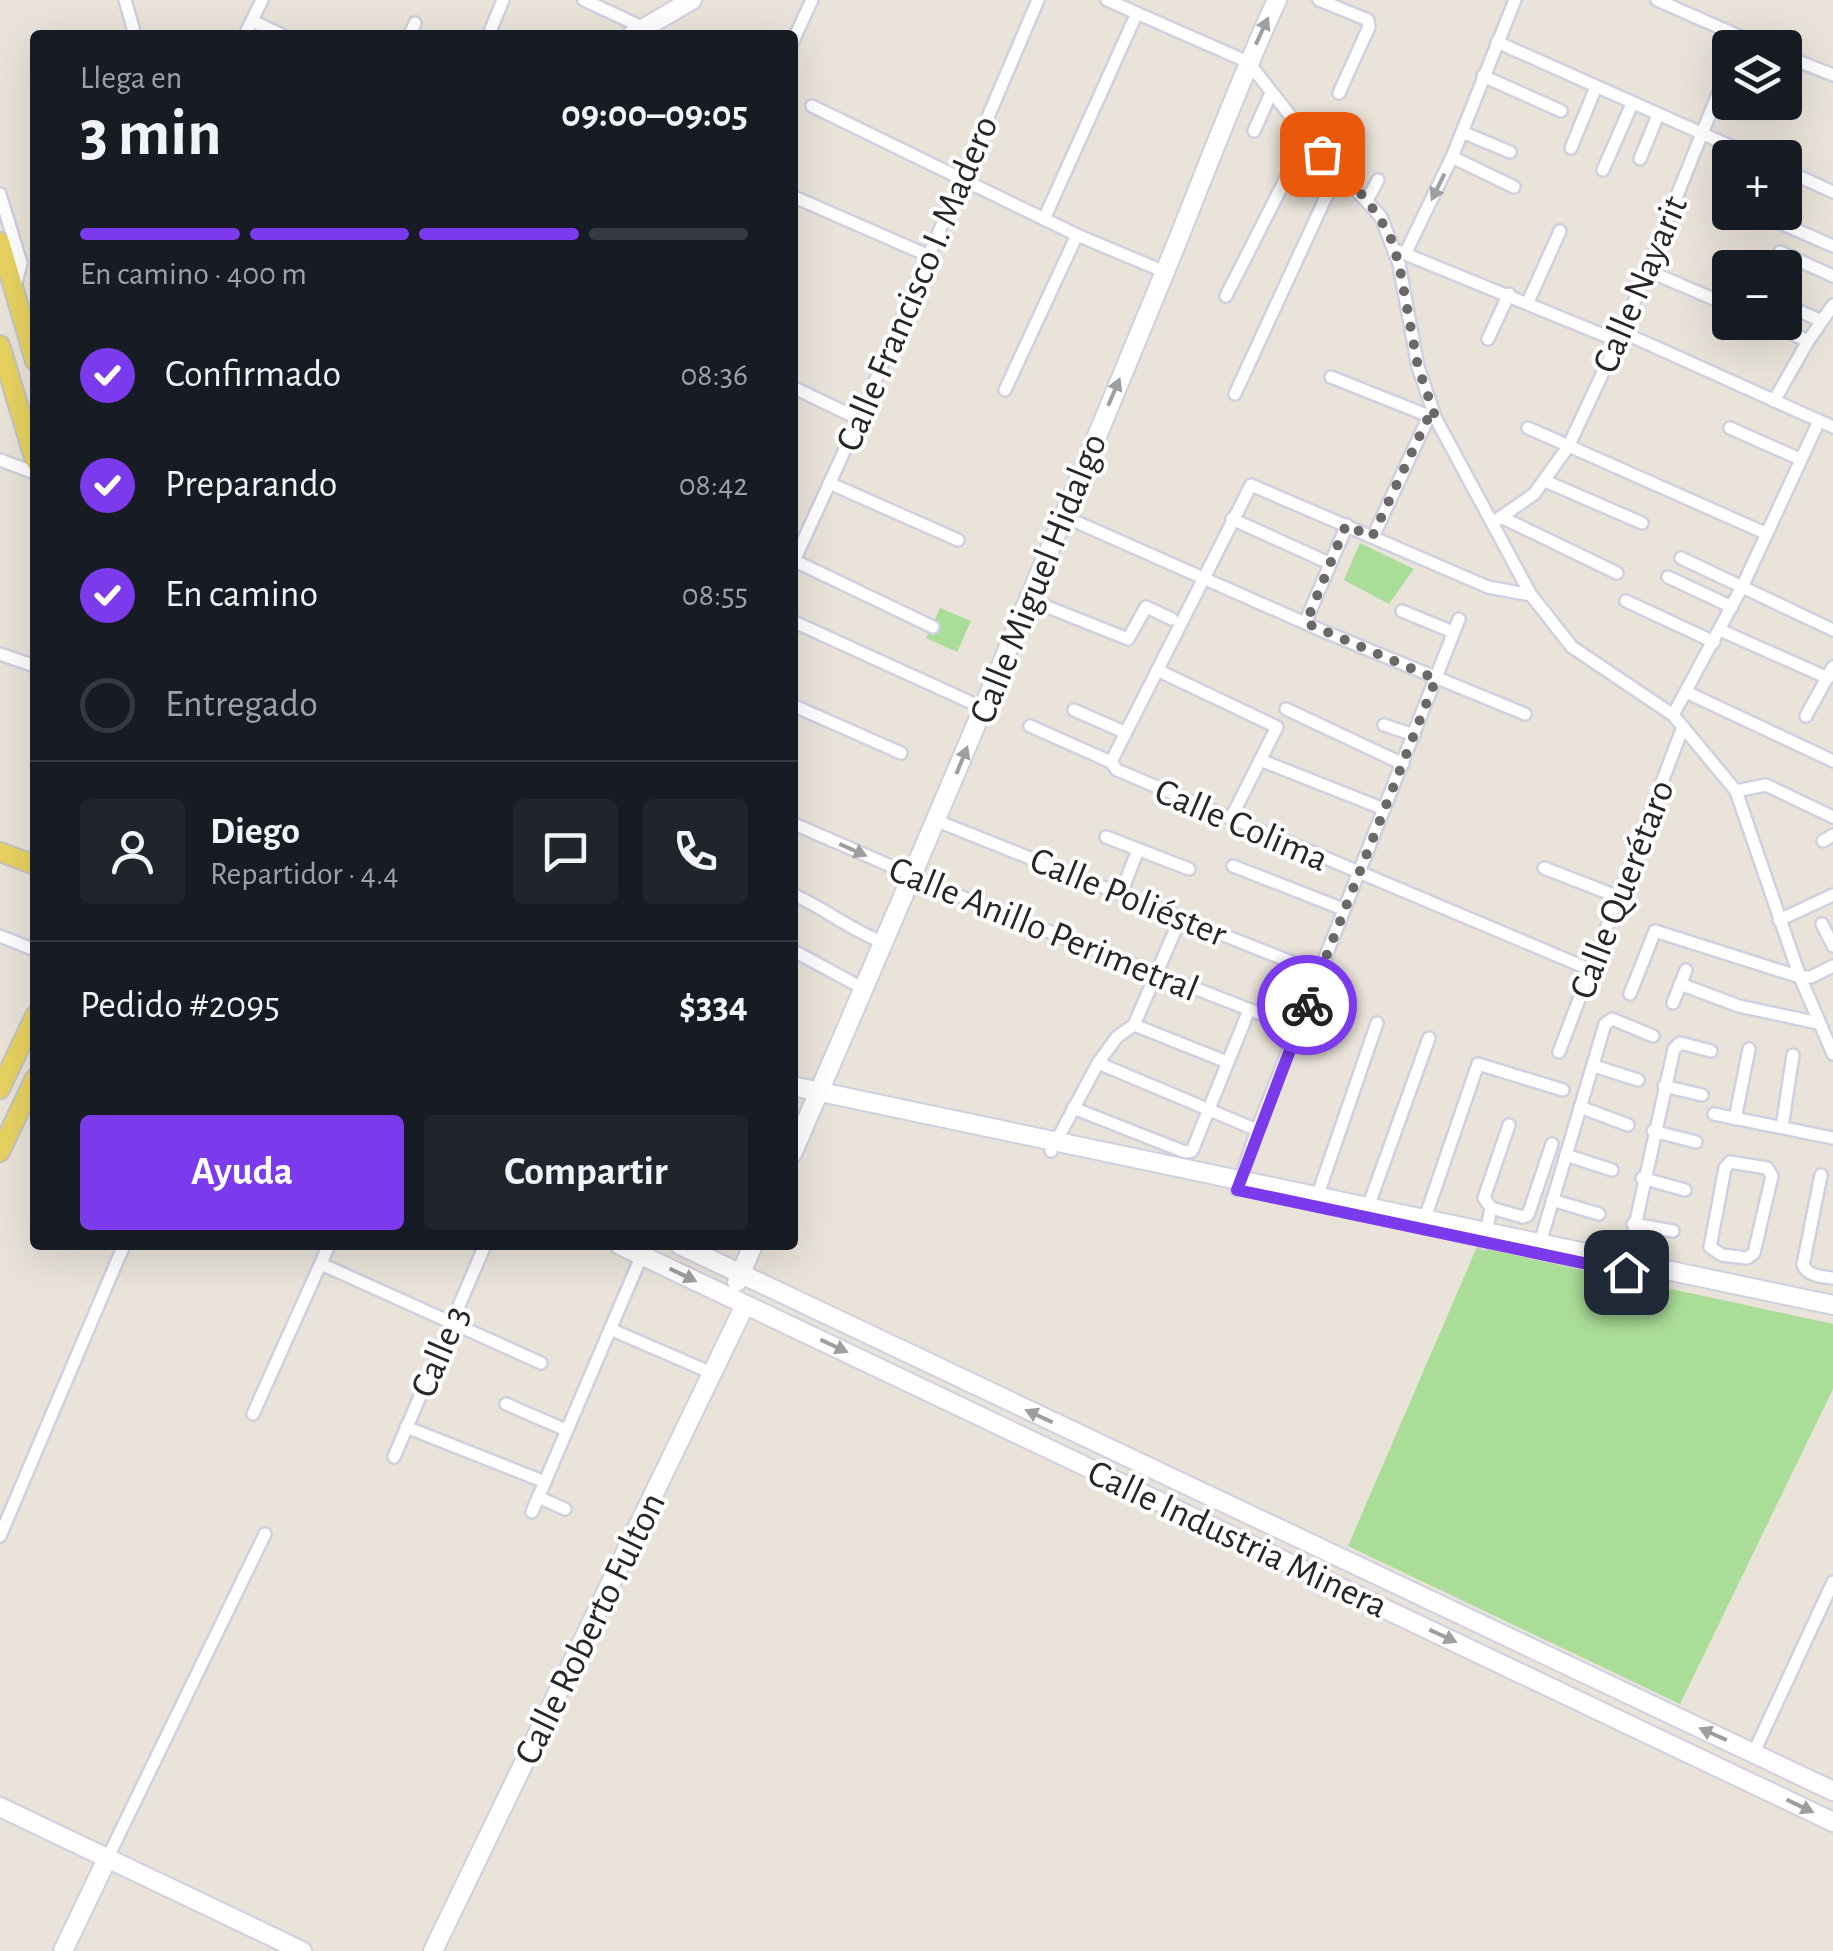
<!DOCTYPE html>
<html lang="es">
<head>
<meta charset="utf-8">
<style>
  :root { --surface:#171b24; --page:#20242c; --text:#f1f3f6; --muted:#9ea1a6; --line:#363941; --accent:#7c3aed }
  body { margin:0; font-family:"Alegreya Sans",sans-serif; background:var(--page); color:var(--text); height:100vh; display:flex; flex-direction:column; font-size:38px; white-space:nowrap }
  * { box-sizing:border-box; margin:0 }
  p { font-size:32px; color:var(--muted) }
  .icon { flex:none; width:55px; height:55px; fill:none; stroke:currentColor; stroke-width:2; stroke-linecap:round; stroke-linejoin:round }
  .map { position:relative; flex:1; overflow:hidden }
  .panel { position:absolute; left:30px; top:30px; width:768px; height:1220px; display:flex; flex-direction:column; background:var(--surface); border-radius:10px; box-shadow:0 10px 40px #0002 }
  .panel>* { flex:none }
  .tools { position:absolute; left:1712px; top:30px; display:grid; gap:20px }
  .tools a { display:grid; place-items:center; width:90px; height:90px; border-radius:10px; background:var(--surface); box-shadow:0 10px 40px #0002; font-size:50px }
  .pin { position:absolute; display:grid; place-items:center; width:85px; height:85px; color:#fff; margin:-42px; border-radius:20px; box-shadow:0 5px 15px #0006 }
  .courier { position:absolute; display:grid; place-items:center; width:100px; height:100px; margin:-50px; border:8px solid #7c3aed; border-radius:50%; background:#fff; color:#222; box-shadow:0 2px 12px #0007 }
  .summary em { font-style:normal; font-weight:600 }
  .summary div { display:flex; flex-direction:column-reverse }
  .summary { display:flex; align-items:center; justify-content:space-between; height:170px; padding:0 50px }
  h1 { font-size:65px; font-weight:600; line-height:75px }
  .bar { display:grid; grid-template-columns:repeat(4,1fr); gap:15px 10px; align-content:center; height:120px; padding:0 50px }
  .bar i { height:12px; border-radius:8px; background:var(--line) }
  .bar .active { background:var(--accent) }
  .bar p { grid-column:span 4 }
  .line { display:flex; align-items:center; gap:25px; padding:0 50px; border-top:2px solid var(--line) }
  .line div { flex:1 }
  .round { display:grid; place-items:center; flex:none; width:105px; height:105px; border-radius:10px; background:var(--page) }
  ol { padding:0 50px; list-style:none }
  li { display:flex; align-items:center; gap:30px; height:110px }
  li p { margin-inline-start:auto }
  li .icon { padding:10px; border-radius:50%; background:var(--accent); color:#fff; stroke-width:4 }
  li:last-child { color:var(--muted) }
  li i { width:55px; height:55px; border:5px solid var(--line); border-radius:50% }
  .primary-button { display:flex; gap:20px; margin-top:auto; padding:20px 50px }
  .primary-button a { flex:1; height:115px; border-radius:10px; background:var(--accent); color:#fff; font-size:40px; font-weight:600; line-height:115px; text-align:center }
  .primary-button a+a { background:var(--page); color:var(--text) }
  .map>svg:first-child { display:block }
</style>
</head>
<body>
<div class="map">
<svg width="1833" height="1951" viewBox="0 0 1833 1951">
  <rect width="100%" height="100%" fill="#e9e3d9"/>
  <g fill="#aadd98">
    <path d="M1360 543 1414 569 1389 604 1344 580Z"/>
    <path d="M940 608 971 621 957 652 926 638Z"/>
    <path d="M1477 1247 1833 1324V1389L1680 1704 1348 1546Z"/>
  </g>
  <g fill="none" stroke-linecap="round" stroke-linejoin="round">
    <g stroke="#cfd0e0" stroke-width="16">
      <g id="minor">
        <path d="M125 0 135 35"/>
        <path d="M584 0 644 28"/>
        <path d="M1107 0 1248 62 1307 137 1381 217 1399 264 1418 367 1436 419 1531 595 1572 647 1673 715 1736 791 1800 977 1833 1054"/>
        <path d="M1319 0 1368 20 1369 27 1339 93"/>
        <path d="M1657 0 1766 48"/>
        <path d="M252 21 282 35"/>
        <path d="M489 34 503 0"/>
        <path d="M245 35 262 0"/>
        <path d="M410 35 415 23"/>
        <path d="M1497 42 1757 158"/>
        <path d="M792 43 812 0"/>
        <path d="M1785 56 1833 75"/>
        <path d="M1483 76 1561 111"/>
        <path d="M812 106 1077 235 1165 272"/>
        <path d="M1254 131 1271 93"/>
        <path d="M1462 132 1510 152"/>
        <path d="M1571 148 1596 87"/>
        <path d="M1452 157 1514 187"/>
        <path d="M1640 159 1658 115"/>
        <path d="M1603 170 1632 104"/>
        <path d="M1785 170 1833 192"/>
        <path d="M0 194 21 263 15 286"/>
        <path d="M792 196 927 255"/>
        <path d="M1367 200 1378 180"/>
        <path d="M1044 219 1137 13"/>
        <path d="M1771 219 1833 246"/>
        <path d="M1398 251 1618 341"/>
        <path d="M1406 252 1452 157 1515 0"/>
        <path d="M1780 252 1833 276"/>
        <path d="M1646 270 1730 306"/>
        <path d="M1226 296 1307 137"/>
        <path d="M1528 302 1560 231"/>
        <path d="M1785 305 1822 321"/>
        <path d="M1767 322 1808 341"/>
        <path d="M1622 332 1833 427"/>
        <path d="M1488 339 1509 294"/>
        <path d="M1331 377 1434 418"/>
        <path d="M792 387 859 419"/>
        <path d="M1005 390 1077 235"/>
        <path d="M1235 394 1338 171"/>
        <path d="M1774 401 1808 341 1833 305"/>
        <path d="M1528 428 1765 533"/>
        <path d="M1730 428 1800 459"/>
        <path d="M0 460 35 473"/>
        <path d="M1545 481 1642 523"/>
        <path d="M829 483 958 540"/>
        <path d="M1063 516 1323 631 1525 714"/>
        <path d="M1501 517 1617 573"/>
        <path d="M1232 519 1329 563"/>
        <path d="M1494 522 1534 494 1568 447 1622 332 1730 64"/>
        <path d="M1373 537 1429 416"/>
        <path d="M1681 558 1833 630"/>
        <path d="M795 561 933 627"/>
        <path d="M792 565 859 419 1038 0"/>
        <path d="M1668 577 1732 607"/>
        <path d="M1531 595 1488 587 1251 485 1111 762 1117 770 1589 969"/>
        <path d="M1030 600 1128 639 1146 607 1172 619"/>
        <path d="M1626 601 1714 642"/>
        <path d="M1402 611 1453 632"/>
        <path d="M792 621 983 708"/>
        <path d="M1305 623 1347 525"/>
        <path d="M1720 630 1828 678"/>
        <path d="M0 654 35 666"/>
        <path d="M1157 670 1277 727 1231 818"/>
        <path d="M1686 692 1833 761"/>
        <path d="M792 705 901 753"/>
        <path d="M1286 709 1403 764"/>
        <path d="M1074 710 1124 732"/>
        <path d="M1673 715 1743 585 1819 421"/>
        <path d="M1806 716 1833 667"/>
        <path d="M1384 725 1414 735"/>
        <path d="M1030 726 1111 762"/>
        <path d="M1260 760 1384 809"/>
        <path d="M1736 791 1766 785 1833 817"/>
        <path d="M937 821 1319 973"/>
        <path d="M792 823 978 904 1297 1028"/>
        <path d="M1106 837 1189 869"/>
        <path d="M1823 841 1833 835"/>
        <path d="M1233 866 1343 909"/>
        <path d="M1544 868 1616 896"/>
        <path d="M1121 893 1138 850"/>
        <path d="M792 894C825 908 851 931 885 943"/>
        <path d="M1779 920 1833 895"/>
        <path d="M1822 924 1833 946"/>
        <path d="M0 936 35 950"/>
        <path d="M792 950 866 990"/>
        <path d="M1680 984 1739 1006 1818 1023"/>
        <path d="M1630 994 1655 931 1800 977H1811L1833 966"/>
        <path d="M1673 1003 1686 970"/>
        <path d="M1134 1025 1227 1062"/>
        <path d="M1559 1052 1683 727"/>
        <path d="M1098 1063 1257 1130"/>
        <path d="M1594 1066 1638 1080"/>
        <path d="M1664 1086 1702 1095"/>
        <path d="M1580 1107 1628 1125"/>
        <path d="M1073 1108 1185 1152 1192 1151 1249 1010"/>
        <path d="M1714 1114 1833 1138"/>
        <path d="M1735 1119 1749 1049"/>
        <path d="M1509 1125 1484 1198 1491 1208 1523 1217 1528 1215 1552 1144"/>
        <path d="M1782 1127 1793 1055"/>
        <path d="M1653 1131 1696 1142"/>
        <path d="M1051 1151 1098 1063 1117 1037 1134 1025 1181 917"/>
        <path d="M1566 1155 1612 1170"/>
        <path d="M1730 1162 1767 1168 1772 1176 1754 1253 1747 1258 1722 1255 1710 1247 1725 1168Z"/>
        <path d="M1821 1175 1803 1265C1808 1276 1822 1277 1833 1278"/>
        <path d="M1642 1178 1685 1190"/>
        <path d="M1237 1190 1257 1130 1459 619"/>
        <path d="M1317 1197 1377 1023"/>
        <path d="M1552 1200 1599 1214"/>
        <path d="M1368 1207 1429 1038"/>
        <path d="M1425 1218 1478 1064 1563 1090"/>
        <path d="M1633 1224 1673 1231"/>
        <path d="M1484 1243 1491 1208"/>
        <path d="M1540 1243 1605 1024 1612 1019 1653 1036"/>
        <path d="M1627 1262 1674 1049 1680 1043 1711 1051"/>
        <path d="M321 1264 541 1363"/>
        <path d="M610 1329 714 1374"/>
        <path d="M506 1404 566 1430"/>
        <path d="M253 1414 329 1245"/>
        <path d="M406 1427 545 1482"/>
        <path d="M394 1457 485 1245"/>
        <path d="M538 1497 565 1509"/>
        <path d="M532 1512 642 1255"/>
        <path d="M0 1536 124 1245"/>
        <path d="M1754 1752 1833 1582"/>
        <path d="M107 1859 265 1534"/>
      </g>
    </g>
    <g stroke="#cfd0e0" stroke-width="22">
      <g id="secondary">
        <path d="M632 35 692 0"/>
        <path d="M792 1086 1833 1305"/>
        <path d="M792 1154C919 862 1043 568 1164 274 1202 182 1235 90 1277 0"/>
        <path d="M620 1245 1833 1822"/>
        <path d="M680 1245 1833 1791"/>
        <path d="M737 1282 753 1245"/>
        <path d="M0 1807 302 1951"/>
        <path d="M63 1951 107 1859"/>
        <path d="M433 1951 745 1305"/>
      </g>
    </g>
    <g stroke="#c3c3c3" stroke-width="22">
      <g id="primary">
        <path d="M0 242 35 361"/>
        <path d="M0 345 35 461"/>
        <path d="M0 852 35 865"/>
        <path d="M0 1089 35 1016"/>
        <path d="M0 1152 35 1078"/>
      </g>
    </g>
    <use href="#minor" stroke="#fff" stroke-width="11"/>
    <use href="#secondary" stroke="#fff" stroke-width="18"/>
    <use href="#primary" stroke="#e7d260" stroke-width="18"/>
  </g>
  <defs><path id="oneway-solid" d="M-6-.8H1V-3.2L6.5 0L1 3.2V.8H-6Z" transform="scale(2.5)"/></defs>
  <g fill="#9e9e9e">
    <use href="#oneway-solid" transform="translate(1262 31) rotate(-65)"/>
    <use href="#oneway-solid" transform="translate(1438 187) rotate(116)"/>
    <use href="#oneway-solid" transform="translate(1114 392) rotate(-67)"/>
    <use href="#oneway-solid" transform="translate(962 760) rotate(-68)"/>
    <use href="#oneway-solid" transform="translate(853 850) rotate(24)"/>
    <use href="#oneway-solid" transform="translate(683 1275) rotate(26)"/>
    <use href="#oneway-solid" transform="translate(834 1346) rotate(25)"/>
    <use href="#oneway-solid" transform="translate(1039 1416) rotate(-155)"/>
    <use href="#oneway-solid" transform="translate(1443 1636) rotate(25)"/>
    <use href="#oneway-solid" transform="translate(1713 1734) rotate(-156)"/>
    <use href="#oneway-solid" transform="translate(1800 1806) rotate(26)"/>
  </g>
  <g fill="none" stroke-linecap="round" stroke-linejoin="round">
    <path stroke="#6b6965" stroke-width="10" stroke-dasharray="0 18" d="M1307 1005 1436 679 1306 623 1346 525 1372 537 1429 416 1436 419 1418 367 1399 264 1389 233 1367 200 1322 154"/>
    <path stroke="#7c3aed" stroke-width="12" d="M1307 1005 1237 1190 1626 1272"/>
  </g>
  <g text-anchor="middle" stroke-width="8" stroke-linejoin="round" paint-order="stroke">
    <g font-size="38" fill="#272727" stroke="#fff">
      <text transform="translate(916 283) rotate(-67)" y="13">Calle Francisco I. Madero</text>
      <text transform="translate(1639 284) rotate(-67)" y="13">Calle Nayarit</text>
      <text transform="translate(1037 578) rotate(-68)" y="13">Calle Miguel Hidalgo</text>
      <text transform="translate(1242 824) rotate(23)" y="13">Calle Colima</text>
      <text transform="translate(1621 889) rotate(-69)" y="13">Calle Querétaro</text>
      <text transform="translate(1129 896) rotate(22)" y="13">Calle Poliéster</text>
      <text transform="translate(1044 928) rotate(22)" y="13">Calle Anillo Perimetral</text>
      <text transform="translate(439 1351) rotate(-67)" y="13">Calle 3</text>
      <text transform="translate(1238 1538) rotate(25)" y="13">Calle Industria Minera</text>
      <text transform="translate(589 1628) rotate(-64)" y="13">Calle Roberto Fulton</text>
    </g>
  </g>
</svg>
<div class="tools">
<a><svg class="icon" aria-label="layers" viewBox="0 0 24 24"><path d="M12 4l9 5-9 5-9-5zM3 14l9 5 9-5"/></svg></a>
<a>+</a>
<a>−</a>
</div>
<div class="pin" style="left:1322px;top:154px;background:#ea580c"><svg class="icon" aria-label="bag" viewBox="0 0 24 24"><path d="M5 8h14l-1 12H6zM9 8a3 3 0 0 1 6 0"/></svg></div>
<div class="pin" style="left:1626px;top:1272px;background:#1f2937"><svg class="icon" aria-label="home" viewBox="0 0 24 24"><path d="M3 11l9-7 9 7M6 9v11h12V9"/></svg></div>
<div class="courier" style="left:1307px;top:1005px"><svg class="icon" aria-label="bike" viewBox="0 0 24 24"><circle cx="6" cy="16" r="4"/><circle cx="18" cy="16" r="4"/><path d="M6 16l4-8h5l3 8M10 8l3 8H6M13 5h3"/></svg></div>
<section class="panel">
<div class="summary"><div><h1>3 min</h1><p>Llega en</p></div><em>09:00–09:05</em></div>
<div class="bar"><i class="active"></i><i class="active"></i><i class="active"></i><i></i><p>En camino · 400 m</p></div>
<ol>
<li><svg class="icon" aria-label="check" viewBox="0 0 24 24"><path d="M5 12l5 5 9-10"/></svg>Confirmado<p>08:36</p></li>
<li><svg class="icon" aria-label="check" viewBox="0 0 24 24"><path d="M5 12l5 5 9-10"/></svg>Preparando<p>08:42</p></li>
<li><svg class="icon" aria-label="check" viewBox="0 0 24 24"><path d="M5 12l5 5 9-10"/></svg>En camino<p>08:55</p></li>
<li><i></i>Entregado</li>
</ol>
<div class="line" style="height:180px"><a class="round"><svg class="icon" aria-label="person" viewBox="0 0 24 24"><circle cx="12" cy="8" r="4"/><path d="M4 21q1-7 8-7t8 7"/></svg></a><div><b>Diego</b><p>Repartidor · 4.4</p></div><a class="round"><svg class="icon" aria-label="chat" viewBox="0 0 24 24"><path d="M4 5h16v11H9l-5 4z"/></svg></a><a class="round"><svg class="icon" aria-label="phone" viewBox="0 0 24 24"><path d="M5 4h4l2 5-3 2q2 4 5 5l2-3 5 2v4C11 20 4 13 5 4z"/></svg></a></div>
<div class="line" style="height:130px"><div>Pedido #2095</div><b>$334</b></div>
<div class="primary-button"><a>Ayuda</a><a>Compartir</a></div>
</section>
</div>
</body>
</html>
